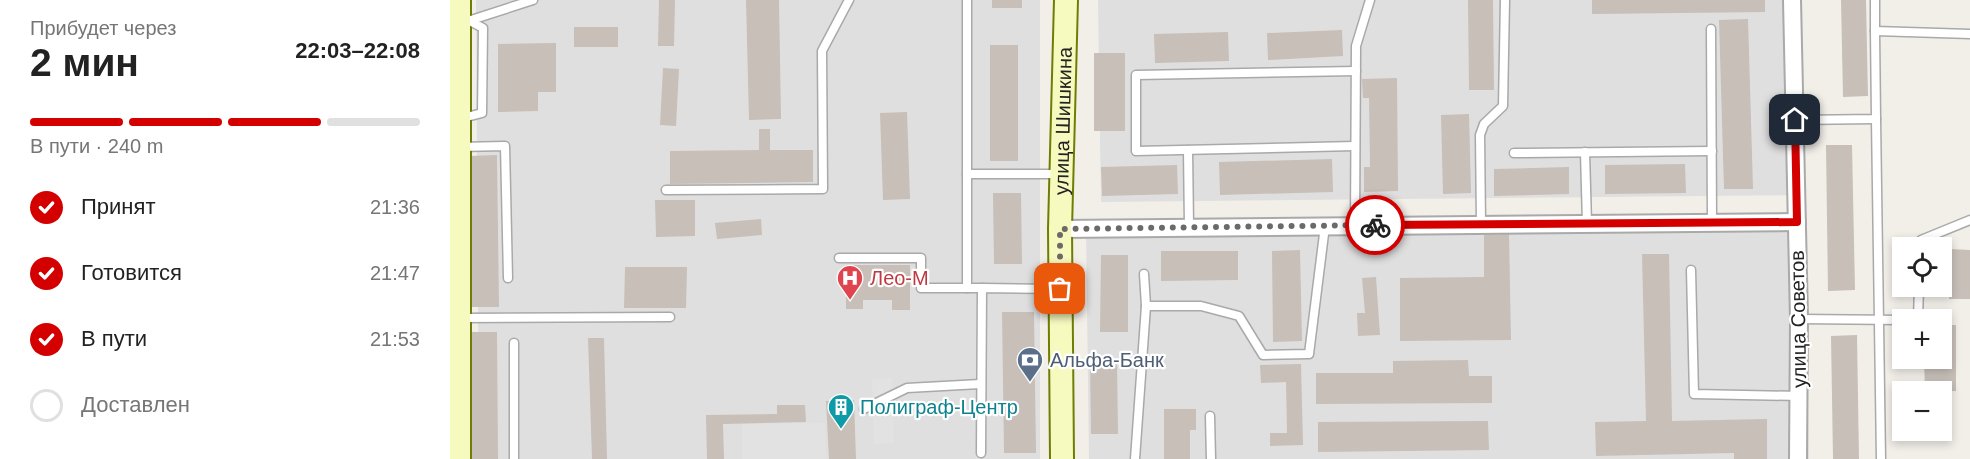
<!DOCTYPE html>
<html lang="ru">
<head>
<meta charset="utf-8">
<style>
  :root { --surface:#fff; --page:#f6f6f6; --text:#222; --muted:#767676; --line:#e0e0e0; --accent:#d40000 }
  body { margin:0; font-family:Arial,sans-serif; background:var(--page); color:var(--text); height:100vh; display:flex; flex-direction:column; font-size:22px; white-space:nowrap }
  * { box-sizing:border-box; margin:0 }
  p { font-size:20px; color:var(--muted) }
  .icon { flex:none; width:33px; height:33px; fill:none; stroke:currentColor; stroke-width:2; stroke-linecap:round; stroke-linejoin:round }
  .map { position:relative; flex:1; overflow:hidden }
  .side { display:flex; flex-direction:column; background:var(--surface); width:450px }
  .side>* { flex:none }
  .controls { position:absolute; left:1442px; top:237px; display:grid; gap:12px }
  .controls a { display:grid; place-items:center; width:60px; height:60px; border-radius:0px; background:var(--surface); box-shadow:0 3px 9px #0003; font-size:30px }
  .pin { position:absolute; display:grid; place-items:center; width:51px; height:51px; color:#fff; margin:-26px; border-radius:12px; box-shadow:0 3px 9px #0006 }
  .courier { position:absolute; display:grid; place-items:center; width:60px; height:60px; margin:-30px; border:4px solid #d40000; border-radius:50%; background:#fff; color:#222; box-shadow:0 2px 8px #0007 }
  .overview em { font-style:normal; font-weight:800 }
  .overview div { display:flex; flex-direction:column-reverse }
  .overview { display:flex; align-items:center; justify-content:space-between; height:102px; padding:0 30px }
  h1 { font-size:39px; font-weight:800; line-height:45px }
  .bar { display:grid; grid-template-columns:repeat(4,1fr); gap:9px 6px; align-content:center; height:72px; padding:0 30px }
  .bar i { height:8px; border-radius:4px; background:var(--line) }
  .bar .current { background:var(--accent) }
  .bar p { grid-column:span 4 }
  ol { padding:0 30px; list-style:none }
  li { display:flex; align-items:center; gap:18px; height:66px }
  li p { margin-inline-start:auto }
  li .icon { padding:6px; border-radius:50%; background:var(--accent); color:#fff; stroke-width:4 }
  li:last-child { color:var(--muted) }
  li i { width:33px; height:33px; border:3px solid var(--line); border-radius:50% }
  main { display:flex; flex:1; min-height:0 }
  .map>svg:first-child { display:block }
</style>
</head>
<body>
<main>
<section class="side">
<div class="overview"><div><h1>2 мин</h1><p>Прибудет через</p></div><em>22:03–22:08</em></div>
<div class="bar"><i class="current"></i><i class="current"></i><i class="current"></i><i></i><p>В пути · 240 m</p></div>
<ol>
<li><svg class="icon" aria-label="check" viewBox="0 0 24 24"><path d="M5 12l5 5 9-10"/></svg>Принят<p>21:36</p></li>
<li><svg class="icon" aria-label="check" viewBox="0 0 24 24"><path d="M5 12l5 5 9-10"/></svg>Готовится<p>21:47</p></li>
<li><svg class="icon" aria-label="check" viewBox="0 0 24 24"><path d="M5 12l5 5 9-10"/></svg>В пути<p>21:53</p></li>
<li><i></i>Доставлен</li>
</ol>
</section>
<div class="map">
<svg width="1520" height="459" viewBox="0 0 1520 459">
  <rect width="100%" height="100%" fill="#f2efe9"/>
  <g fill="#e0dfdf">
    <path d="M26 0H590V459H29Z"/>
    <path d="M648 0H1351L1353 195 651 202Z"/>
    <path d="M1356 218 1359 459H639L636 228Z"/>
  </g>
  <g fill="#e2e2e2">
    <path d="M442 378 444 443 424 444 422 379Z"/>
    <path d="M375 423 376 459H292V424Z"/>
  </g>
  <g fill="#c7bfb8">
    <path d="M209 0H225L224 46H208Z"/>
    <path d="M296 0H329L331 119 299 120Z"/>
    <rect x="542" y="0" width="30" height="8"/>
    <path d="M1018 0H1043L1044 90H1019Z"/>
    <path d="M1142 0H1315V12L1142 14Z"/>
    <path d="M1391 0H1416L1418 96 1393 97Z"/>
    <path d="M1298 19 1303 189H1274L1269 20Z"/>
    <rect x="124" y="27" width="44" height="20"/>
    <path d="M892 30 893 56 818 60 817 33Z"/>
    <path d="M778 32 779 61 705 63 704 34Z"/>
    <path d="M106 43V92H88V111L48 112V44Z"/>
    <rect x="540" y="45" width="28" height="116"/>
    <rect x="644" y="53" width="31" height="78"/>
    <path d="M213 68 229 69 226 126 210 125Z"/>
    <path d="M947 78 948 191 914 192V167H920L919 98H913L912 79Z"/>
    <path d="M457 112 460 199 433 200 430 113Z"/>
    <path d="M1019 114 1021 193 993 194 991 115Z"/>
    <path d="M309 129H320V150H363V182L220 184V151L309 150Z"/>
    <path d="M1376 145H1402L1405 290 1378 291Z"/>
    <path d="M47 155 49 307H21L19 156Z"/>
    <path d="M882 159 883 192 770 195 769 162Z"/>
    <path d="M1235 164 1236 193 1155 194V165Z"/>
    <path d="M727 165 728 194 652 196 651 167Z"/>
    <path d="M1119 167V194L1044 196V169Z"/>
    <path d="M543 193H571L572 264H544Z"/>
    <path d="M205 200H245V236L206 237Z"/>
    <path d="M311 219 312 235 267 239 265 223Z"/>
    <path d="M1059 234 1061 340 950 341V278L1034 277V235Z"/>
    <path d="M1500 249 1520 250V299H1499Z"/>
    <path d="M850 250 852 341 823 342 822 251Z"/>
    <path d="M711 251H788V280L711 281Z"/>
    <path d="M1192 254H1219L1222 421 1317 419V459H1284V453L1146 456 1145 422 1196 421Z"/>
    <path d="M651 255H678V332H650Z"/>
    <path d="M396 265H460V310H442V300H413V309H396Z"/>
    <path d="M175 267H237L236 308H174Z"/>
    <path d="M926 277 930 335 908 336 907 313H915L912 278Z"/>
    <path d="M552 312H584L586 453H554Z"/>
    <path d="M1491 325H1506V391L1475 392 1474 358H1491Z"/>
    <path d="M19 332H47L48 459H20Z"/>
    <path d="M1407 335 1409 459H1383L1381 336Z"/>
    <path d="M138 338H154L157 459H142Z"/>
    <path d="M667 360 668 434H641L640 361Z"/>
    <path d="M1018 360 1019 376H1042V403L866 404V373H943V361Z"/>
    <path d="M851 364 853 445 820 446V433H837L836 382 811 383 810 365Z"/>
    <path d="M404 400 406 459H379L376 401Z"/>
    <path d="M327 405H355L356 422 273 424 274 459H257L256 415 327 414Z"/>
    <path d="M714 409H746V430H740V459H714Z"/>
    <path d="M1038 421 1039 450 868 452V422Z"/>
  </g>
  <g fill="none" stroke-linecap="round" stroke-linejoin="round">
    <g stroke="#a9a9a9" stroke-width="11">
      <g id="lane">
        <path d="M517 0V288"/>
        <path d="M1425 0V31"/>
        <path d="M18 21 83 0"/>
        <path d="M1261 29 1262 223"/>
        <path d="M9 119 32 113 33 28 12 17"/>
        <path d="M1426 119 1431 459"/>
        <path d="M1345 120 1426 119 1425 31 1520 34"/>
        <path d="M905 146 686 151V75L906 71"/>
        <path d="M9 147 55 146 58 278"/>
        <path d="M738 150 739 227"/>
        <path d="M1135 152 1137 224"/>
        <path d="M1064 153 1262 151"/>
        <path d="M517 174H610"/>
        <path d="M216 190 373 189 372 51 399 0"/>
        <path d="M905 225 906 46 920 0"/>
        <path d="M1031 225 1030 135 1034 124 1053 106 1055 0"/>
        <path d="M1470 248 1471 240 1520 220"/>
        <path d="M389 258H471V288H532"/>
        <path d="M1241 270 1244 394 1349 396"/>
        <path d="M696 306H751L789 316 813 355 859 354 875 226"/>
        <path d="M10 318 220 317"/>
        <path d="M1349 319 1452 320"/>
        <path d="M1468 320 1469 286"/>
        <path d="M64 343V459"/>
        <path d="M414 409 457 388 530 384"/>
        <path d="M760 416 761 459"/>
        <path d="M531 453 532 288 609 289"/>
        <path d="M685 459 696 306 694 274"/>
      </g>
    </g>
    <g stroke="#a9a9a9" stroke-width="20">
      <g id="street">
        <path d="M1342 0 1349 319 1348 459"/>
        <path d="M610 229 1347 222"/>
      </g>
    </g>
    <g stroke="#707d05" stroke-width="26">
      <g id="secondary">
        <path d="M9 0V459"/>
        <path id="s1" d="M612 459 610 229 616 0"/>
      </g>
    </g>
    <use href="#lane" stroke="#fff" stroke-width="8"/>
    <use href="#street" stroke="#fff" stroke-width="16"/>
    <use href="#secondary" stroke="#f7fabf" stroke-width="22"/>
  </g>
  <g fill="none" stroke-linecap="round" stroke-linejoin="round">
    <path stroke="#6b6a68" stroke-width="6" stroke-dasharray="0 10.8" d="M610 289V229L925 225"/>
    <path stroke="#d40000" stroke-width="8" d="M925 225 1347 222 1345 120"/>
  </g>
  <defs>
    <g id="hospital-pin" transform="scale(1.35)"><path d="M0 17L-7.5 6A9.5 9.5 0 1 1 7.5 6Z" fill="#e0444e" stroke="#fff"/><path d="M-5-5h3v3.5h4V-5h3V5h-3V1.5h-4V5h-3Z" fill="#fff"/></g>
    <g id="bank-pin" transform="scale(1.35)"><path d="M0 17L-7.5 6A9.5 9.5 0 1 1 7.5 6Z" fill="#5c6f8a" stroke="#fff"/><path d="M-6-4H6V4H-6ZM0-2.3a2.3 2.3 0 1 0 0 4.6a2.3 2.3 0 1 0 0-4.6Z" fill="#fff"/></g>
    <g id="building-pin" transform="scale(1.35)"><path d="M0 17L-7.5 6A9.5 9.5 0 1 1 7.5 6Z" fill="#0f9aa8" stroke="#fff"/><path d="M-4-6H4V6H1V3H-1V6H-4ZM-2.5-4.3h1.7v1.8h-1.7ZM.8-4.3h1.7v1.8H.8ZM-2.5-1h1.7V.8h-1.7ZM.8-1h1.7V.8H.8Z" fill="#fff"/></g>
  </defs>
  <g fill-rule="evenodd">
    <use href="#hospital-pin" x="400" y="278"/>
    <use href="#bank-pin" x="580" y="360"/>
    <use href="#building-pin" x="391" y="407"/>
  </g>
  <g text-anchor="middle" stroke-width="4.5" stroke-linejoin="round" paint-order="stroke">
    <g font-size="20" fill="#222" stroke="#fff">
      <text dy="7" stroke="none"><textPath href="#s1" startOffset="338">улица Шишкина</textPath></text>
      <text transform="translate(1348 319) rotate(-91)" y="7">улица Советов</text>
    </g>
    <g font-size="20" fill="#be3a42" stroke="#fff" text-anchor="start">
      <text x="420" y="285">Лео-М</text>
    </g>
    <g font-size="20" fill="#4e5e75" stroke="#fff" text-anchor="start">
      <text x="600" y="367">Альфа-Банк</text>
    </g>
    <g font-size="20" fill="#0d838f" stroke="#fff" text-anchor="start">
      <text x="410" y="414">Полиграф-Центр</text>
    </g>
  </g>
</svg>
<div class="controls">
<a><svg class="icon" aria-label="locate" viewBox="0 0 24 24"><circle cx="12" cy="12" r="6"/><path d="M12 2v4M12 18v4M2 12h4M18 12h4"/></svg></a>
<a>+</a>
<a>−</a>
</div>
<div class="pin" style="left:610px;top:289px;background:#ea580c"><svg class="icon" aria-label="bag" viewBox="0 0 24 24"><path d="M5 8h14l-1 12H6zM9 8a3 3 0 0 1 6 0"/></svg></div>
<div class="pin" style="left:1345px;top:120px;background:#1f2937"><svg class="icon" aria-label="home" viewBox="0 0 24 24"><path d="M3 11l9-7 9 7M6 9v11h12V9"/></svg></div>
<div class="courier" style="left:925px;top:225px"><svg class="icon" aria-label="bike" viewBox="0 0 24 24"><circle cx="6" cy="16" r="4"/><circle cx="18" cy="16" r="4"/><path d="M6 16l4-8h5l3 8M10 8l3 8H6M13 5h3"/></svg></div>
</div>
</main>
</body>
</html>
